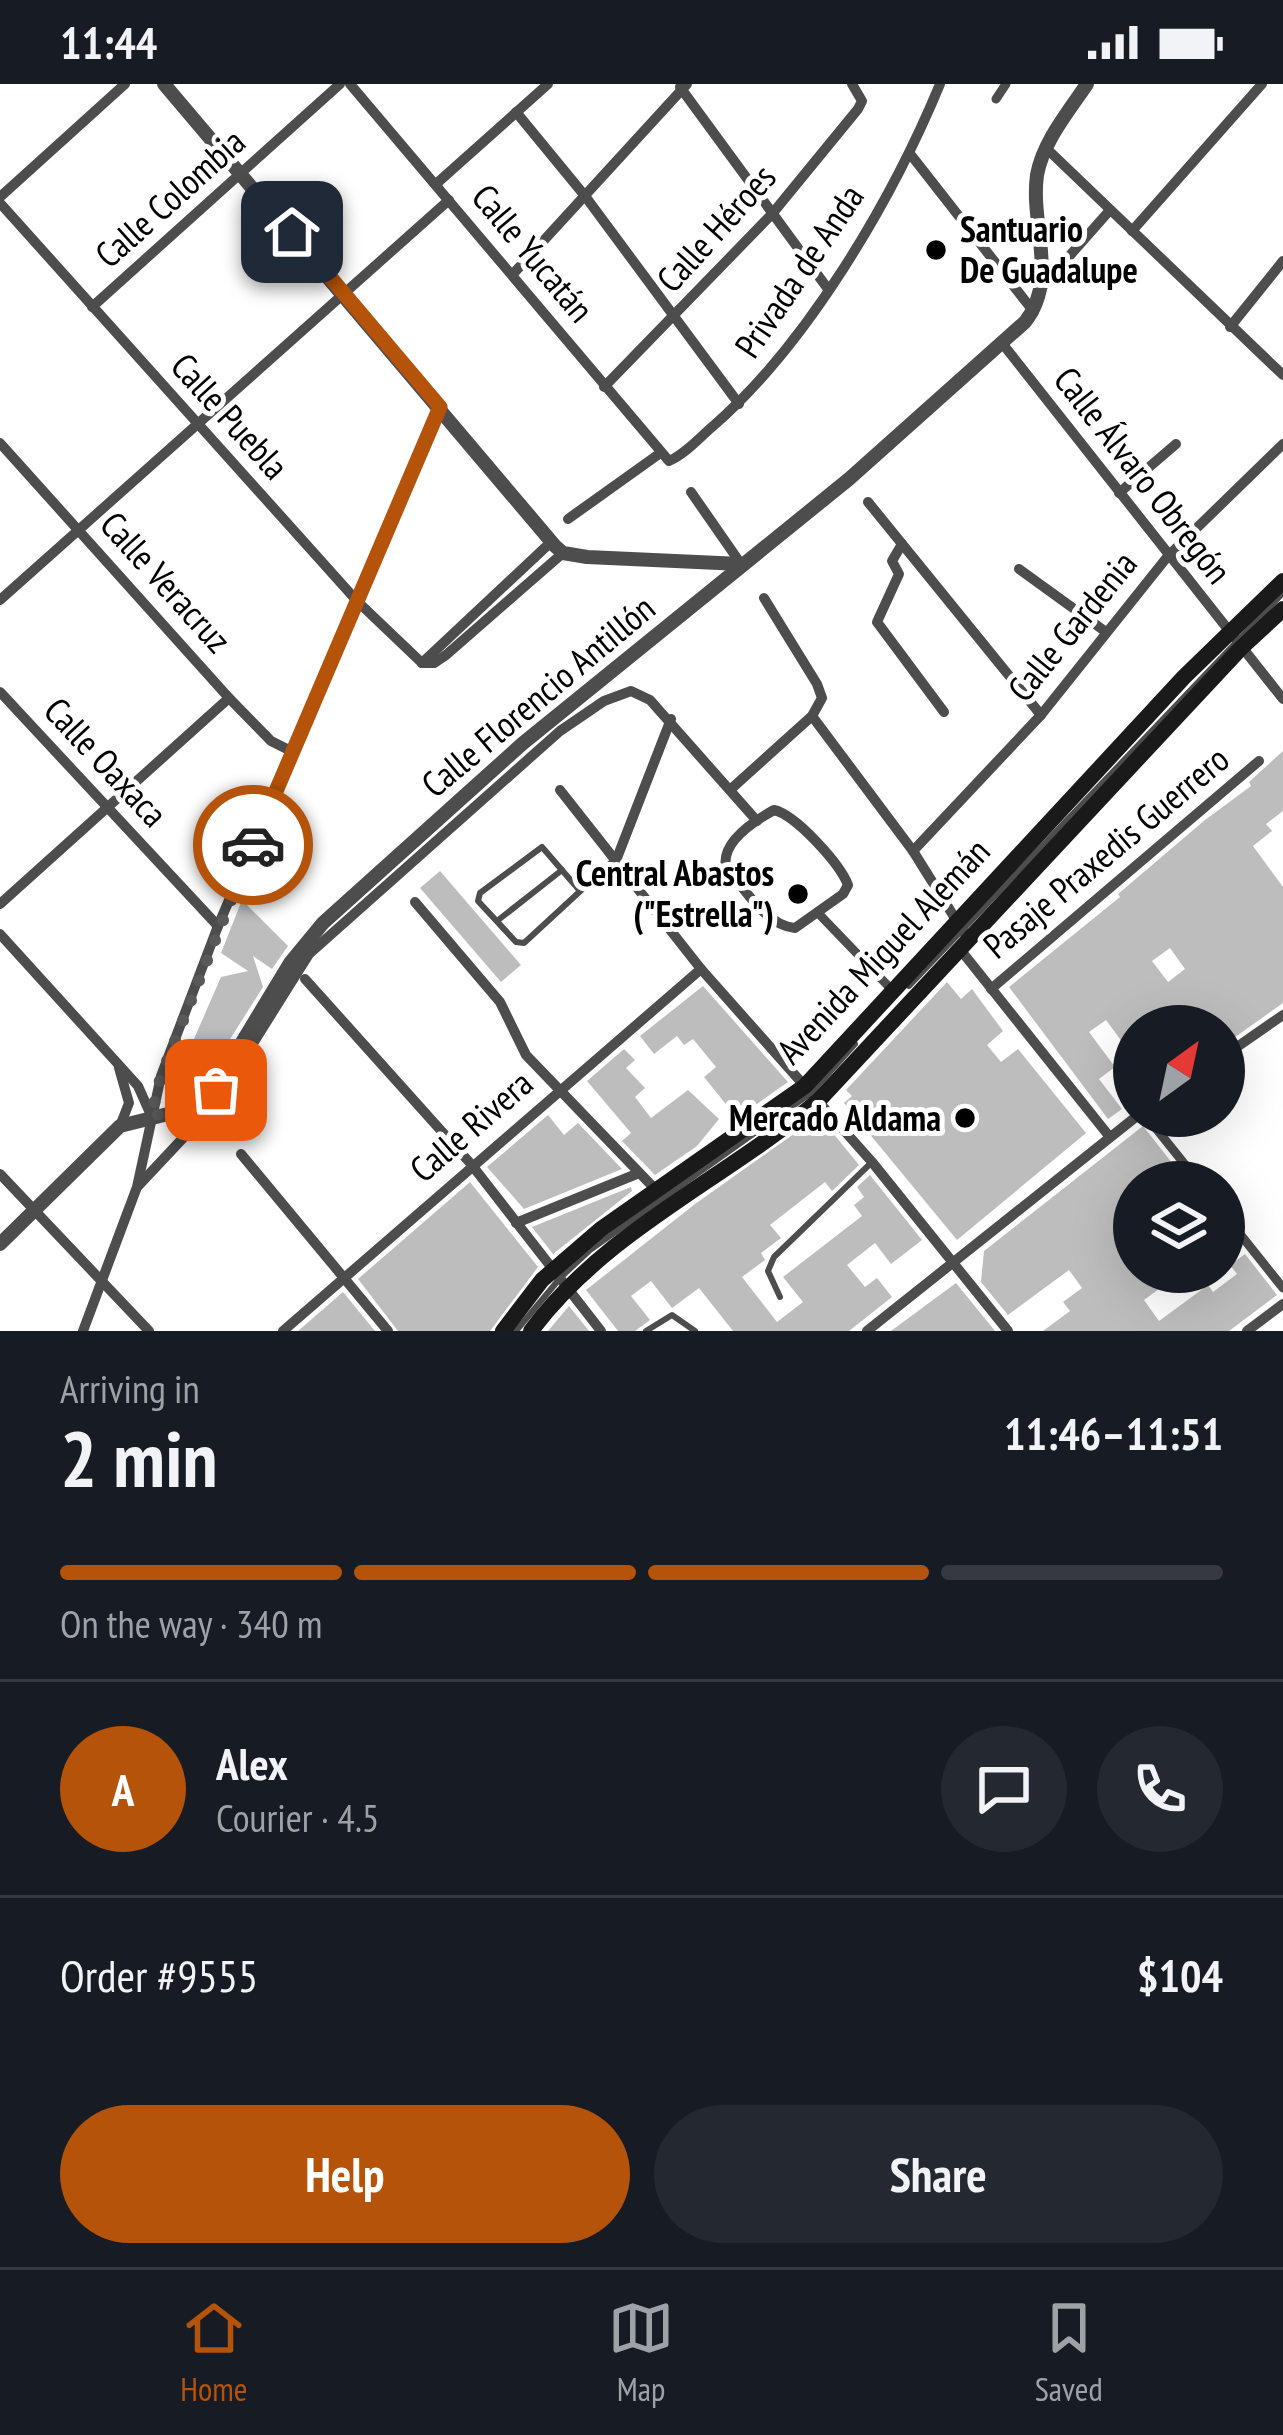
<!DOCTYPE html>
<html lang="en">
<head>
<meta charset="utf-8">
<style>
  :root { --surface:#171b24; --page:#242831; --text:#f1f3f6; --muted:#9ea1a6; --line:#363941; --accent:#b45309 }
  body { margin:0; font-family:"PT Sans Narrow",sans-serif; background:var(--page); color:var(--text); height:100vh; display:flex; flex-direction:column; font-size:45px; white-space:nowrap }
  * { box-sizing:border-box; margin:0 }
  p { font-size:39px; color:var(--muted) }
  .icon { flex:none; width:66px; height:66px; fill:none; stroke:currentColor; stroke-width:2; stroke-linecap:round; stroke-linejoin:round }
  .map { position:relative; height:1247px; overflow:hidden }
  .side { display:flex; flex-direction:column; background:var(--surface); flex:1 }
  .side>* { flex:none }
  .needle { width:78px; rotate:33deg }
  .fabs { position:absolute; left:1113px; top:921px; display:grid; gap:24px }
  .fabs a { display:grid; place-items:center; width:132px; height:132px; border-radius:50%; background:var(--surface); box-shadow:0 12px 48px #0002; font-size:60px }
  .pin { position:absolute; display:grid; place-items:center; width:102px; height:102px; color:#fff; margin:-51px; border-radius:24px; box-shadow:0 6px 18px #0006 }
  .courier { position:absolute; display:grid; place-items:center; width:120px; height:120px; margin:-60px; border:9px solid #b45309; border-radius:50%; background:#fff; color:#222; box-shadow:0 3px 15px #0007 }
  .head em { font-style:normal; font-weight:600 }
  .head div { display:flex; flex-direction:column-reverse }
  .head { display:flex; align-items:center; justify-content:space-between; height:204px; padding:0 60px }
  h1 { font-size:78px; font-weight:600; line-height:90px }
  .bar { display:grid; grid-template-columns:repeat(4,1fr); gap:18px 12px; align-content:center; height:144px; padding:0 60px }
  .bar i { height:15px; border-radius:9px; background:var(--line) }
  .bar .selected { background:var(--accent) }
  .bar p { grid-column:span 4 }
  .line { display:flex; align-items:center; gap:30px; padding:0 60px; border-top:3px solid var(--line) }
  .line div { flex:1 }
  .round { display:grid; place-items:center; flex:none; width:126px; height:126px; border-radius:63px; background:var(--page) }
  .cta { display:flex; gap:24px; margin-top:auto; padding:24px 60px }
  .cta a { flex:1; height:138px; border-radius:72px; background:var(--accent); color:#fff; font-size:48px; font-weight:600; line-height:138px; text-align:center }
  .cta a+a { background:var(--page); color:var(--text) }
  .status { display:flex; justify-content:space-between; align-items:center; height:84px; padding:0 60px; background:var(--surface); direction:ltr }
  .status svg { height:33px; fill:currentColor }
  .tabs { display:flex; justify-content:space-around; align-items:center; height:168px; border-top:3px solid var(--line); background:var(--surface); font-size:33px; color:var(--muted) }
  .tabs a { display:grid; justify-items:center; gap:6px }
  .tabs .selected { color:var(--accent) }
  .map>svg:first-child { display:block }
</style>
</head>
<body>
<div class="status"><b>11:44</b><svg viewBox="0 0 49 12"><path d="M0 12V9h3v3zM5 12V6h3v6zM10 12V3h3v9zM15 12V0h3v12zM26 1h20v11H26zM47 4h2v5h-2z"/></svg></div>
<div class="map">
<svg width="1283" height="1247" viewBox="0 0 1283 1247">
  <rect width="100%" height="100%" fill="#fff"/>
  <g fill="#bdbdbd" fill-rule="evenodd">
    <path d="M1283 667V727L1266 740 1272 747 1253 762 1283 803V919L1231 956 1224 942H1134V974L1106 936 1089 948 1115 983 1099 995 1122 1025 1108 1035 1009 903 1120 813 1118 810 1205 736 1251 702 1249 698ZM1170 864 1185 885 1168 898 1152 877Z"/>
    <path d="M440 787 521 881 501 898 420 804Z"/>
    <path d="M242 816 288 862 272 885 253 872 263 903 201 1001 188 994 183 980 221 893 248 887 221 869Z"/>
    <path d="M947 898 961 915 972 905 1003 947 987 961 1001 978 1018 965 1086 1049 957 1156 844 1019 852 1012 846 1006Z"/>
    <path d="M703 902 788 998 737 1034 704 993 716 983 693 955 684 961 677 952 654 970 640 952Z"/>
    <path d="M624 965 635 976 626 984 645 1004 635 1013 651 1034 688 1006 719 1035 697 1062 655 1091 622 1057 631 1049 587 997Z"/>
    <path d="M548 1031 564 1051 578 1039 622 1085 524 1125 487 1083Z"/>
    <path d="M819 1032 859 1081 832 1107 825 1098 770 1141 781 1154 761 1169 765 1176 742 1193 777 1238 803 1218 783 1193 862 1132 854 1121 864 1113 857 1103 870 1091 922 1156 891 1180 875 1159 847 1181 865 1203 877 1194 892 1213 849 1247H733L699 1204 672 1224 651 1197 631 1212 650 1236 635 1247H618L586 1206 695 1120Z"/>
    <path d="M1143 1042 1187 1098H1134V1138L1115 1151 1129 1169 1134 1166V1188H1182L1144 1216 1159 1237 1208 1201 1213 1208 1237 1190 1230 1181 1245 1170 1277 1211 1229 1247H1043L1070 1227 1063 1218 1082 1204 1069 1186 1008 1231 981 1198 984 1167Z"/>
    <path d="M470 1098 538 1183 490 1247H398L358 1195Z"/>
    <path d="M631 1103 632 1107 553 1170 532 1143Z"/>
    <path d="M956 1199 995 1247H891Z"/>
    <path d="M343 1208 375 1247H298Z"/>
    <path d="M569 1222 589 1247H548Z"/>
  </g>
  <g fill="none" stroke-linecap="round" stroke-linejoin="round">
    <g stroke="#4d4d4d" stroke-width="6">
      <path d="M580 807 542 763 480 809 478 817 516 858 524 859 614 776"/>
      <path d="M497 837 562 786"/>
      <path d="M909 902 1283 509"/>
      <path d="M780 1213 768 1187 774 1173 872 1078"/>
      <path d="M516 1247 561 1193 590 1166 811 1009 855 960"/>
      <path d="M646 1247 672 1231 695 1247"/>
    </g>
    <g stroke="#4d4d4d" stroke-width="9">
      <path d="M996 15 1006 0"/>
      <path d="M818 829 893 907"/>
      <path d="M1146 1032 1199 1098"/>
      <path d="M1224 1130 1283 1204"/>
    </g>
    <g stroke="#4d4d4d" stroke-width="10">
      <path d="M350 0 669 377C685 370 698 355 712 343 807 261 892 116 940 0"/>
      <path d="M680 3 828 205"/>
      <path d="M516 28 585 112 739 320"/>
      <path d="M1046 64 1283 291"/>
      <path d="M911 71 1034 228"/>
      <path d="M436 100 548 0"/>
      <path d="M0 113 125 0"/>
      <path d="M0 119 357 517 422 579"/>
      <path d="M1132 147 1262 0"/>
      <path d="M513 190 687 0"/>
      <path d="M1042 203 1110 126"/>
      <path d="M92 223 340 0"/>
      <path d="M1230 243 1283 177"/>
      <path d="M1002 259 1283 615"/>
      <path d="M604 303 772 130 858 25 862 17 852 0"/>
      <path d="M0 359 229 614 271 657 293 668"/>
      <path d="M691 408 741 480"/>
      <path d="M1119 409 1176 360"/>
      <path d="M868 418 1041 631"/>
      <path d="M568 435 659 370"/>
      <path d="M902 460 892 477 899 490 877 538 944 628"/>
      <path d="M1019 485 1106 548"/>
      <path d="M0 516 449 116"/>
      <path d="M422 579H434L446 571 563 469"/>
      <path d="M422 579 551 458"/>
      <path d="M0 608 218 842"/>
      <path d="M812 632 913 767 968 855"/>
      <path d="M731 705 812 632 822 614 817 600 764 514"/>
      <path d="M560 706 701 885 872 1078 1008 1247"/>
      <path d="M774 726C796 731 840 780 848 801L843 810 795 844C765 841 745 805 726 783 721 758 754 737 774 726Z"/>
      <path d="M913 767 1041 631 1168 472 1283 360"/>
      <path d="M617 774 671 635"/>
      <path d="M415 818 500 918 526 971 656 1106"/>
      <path d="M0 820 229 614"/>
      <path d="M0 850 138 1002 150 1029"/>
      <path d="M959 864 1109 1052"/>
      <path d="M305 895 471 1080 601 1247"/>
      <path d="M991 905 1259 677"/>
      <path d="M1224 972 1283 931"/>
      <path d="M119 984 129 1019 120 1042"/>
      <path d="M241 1070 388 1247"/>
      <path d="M0 1090 149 1247"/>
      <path d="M139 1101 215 1020 309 870 560 647 604 617 631 607 650 616 757 737"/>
      <path d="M516 1139 639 1089"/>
      <path d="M83 1247 137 1103 161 992 218 842 440 323"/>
      <path d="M283 1247 701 885"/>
      <path d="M867 1247 1137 1032"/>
      <path d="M1247 1247 1283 1220"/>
    </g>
    <g stroke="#4d4d4d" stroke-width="14">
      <path d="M164 0 555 462 563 469 587 473 741 480"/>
      <path d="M0 1160 120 1042 188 1025 209 1013 290 879 323 839 522 660 849 395 1025 238C1059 195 1030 141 1037 91 1043 58 1068 28 1087 0"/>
    </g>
    <g stroke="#1a1a1a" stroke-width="16">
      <path d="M503 1247 542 1196 601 1145 805 1002 1184 593 1283 497"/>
      <path d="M531 1247C605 1147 725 1095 819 1016L1241 564 1283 525"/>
    </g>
  </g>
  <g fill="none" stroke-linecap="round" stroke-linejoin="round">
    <path stroke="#595959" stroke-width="12" stroke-dasharray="0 21.6" d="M216 1006 195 1023 151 1032 161 992 253 761"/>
    <path stroke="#b45309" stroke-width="15" d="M253 761 440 323 292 148"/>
  </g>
  <g fill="#000" stroke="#fff" stroke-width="4.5">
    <circle cx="936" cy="166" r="12"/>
    <circle cx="798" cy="810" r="12"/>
    <circle cx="965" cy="1034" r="12"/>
  </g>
  <g text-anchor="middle" stroke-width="10" stroke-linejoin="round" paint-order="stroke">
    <g font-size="36" fill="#000" stroke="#fff">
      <text transform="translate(170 114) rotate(-42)" y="13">Calle Colombia</text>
      <text transform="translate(716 144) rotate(-48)" y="13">Calle Héroes</text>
      <text transform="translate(533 169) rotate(50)" y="13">Calle Yucatán</text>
      <text transform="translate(799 187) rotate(-56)" y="13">Privada de Anda</text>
      <text transform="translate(230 332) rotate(48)" y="13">Calle Puebla</text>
      <text transform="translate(1143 391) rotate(52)" y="13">Calle Álvaro Obregón</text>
      <text transform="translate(166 498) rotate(48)" y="13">Calle Veracruz</text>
      <text transform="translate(1072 542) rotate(-51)" y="13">Calle Gardenia</text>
      <text transform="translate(538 612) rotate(-40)" y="13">Calle Florencio Antillón</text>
      <text transform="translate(106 678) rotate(47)" y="13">Calle Oaxaca</text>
      <text transform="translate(1106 768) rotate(-40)" y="13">Pasaje Praxedis Guerrero</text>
      <text transform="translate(883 867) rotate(-47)" y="13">Avenida Miguel Alemán</text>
      <text transform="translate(471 1042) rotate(-41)" y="13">Calle Rivera</text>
    </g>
    <g font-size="36" font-weight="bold" fill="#000" stroke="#fff" text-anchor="end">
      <text x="960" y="158" text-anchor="start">Santuario<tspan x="960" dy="41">De Guadalupe</tspan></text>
      <text x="774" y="802">Central Abastos<tspan x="774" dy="41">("Estrella")</tspan></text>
      <text x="941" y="1047">Mercado Aldama</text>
    </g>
  </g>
</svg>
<div class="fabs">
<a><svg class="needle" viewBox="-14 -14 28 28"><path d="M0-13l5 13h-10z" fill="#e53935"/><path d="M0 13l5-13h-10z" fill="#9ea1a6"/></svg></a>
<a><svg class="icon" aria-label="layers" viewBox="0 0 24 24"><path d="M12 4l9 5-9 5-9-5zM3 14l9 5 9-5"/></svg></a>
</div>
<div class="pin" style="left:216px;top:1006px;background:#ea580c"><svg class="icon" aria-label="bag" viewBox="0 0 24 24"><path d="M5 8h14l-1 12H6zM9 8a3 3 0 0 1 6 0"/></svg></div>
<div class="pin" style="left:292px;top:148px;background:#1f2937"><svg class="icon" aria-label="home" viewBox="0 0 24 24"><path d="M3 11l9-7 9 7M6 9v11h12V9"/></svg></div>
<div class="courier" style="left:253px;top:761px"><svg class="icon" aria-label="car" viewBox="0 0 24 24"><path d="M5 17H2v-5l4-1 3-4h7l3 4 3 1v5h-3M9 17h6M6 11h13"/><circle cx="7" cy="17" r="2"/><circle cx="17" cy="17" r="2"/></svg></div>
</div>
<section class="side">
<div class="head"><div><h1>2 min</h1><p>Arriving in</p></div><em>11:46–11:51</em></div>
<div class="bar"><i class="selected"></i><i class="selected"></i><i class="selected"></i><i></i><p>On the way · 340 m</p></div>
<div class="line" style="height:216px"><b class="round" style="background:var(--accent);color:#fff">A</b><div><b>Alex</b><p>Courier · 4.5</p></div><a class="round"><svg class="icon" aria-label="chat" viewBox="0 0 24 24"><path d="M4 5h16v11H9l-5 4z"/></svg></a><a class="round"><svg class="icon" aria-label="phone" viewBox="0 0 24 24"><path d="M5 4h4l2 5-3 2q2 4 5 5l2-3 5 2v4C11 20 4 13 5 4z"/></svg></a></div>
<div class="line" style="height:156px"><div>Order #9555</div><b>$104</b></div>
<div class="cta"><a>Help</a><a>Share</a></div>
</section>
<nav class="tabs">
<a class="selected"><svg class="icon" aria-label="home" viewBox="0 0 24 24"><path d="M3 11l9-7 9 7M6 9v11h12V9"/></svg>Home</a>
<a><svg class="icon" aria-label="map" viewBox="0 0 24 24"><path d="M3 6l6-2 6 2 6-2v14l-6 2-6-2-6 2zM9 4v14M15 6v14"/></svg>Map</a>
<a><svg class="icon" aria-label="saved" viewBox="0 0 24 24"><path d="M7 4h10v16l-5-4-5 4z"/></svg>Saved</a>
</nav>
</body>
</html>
